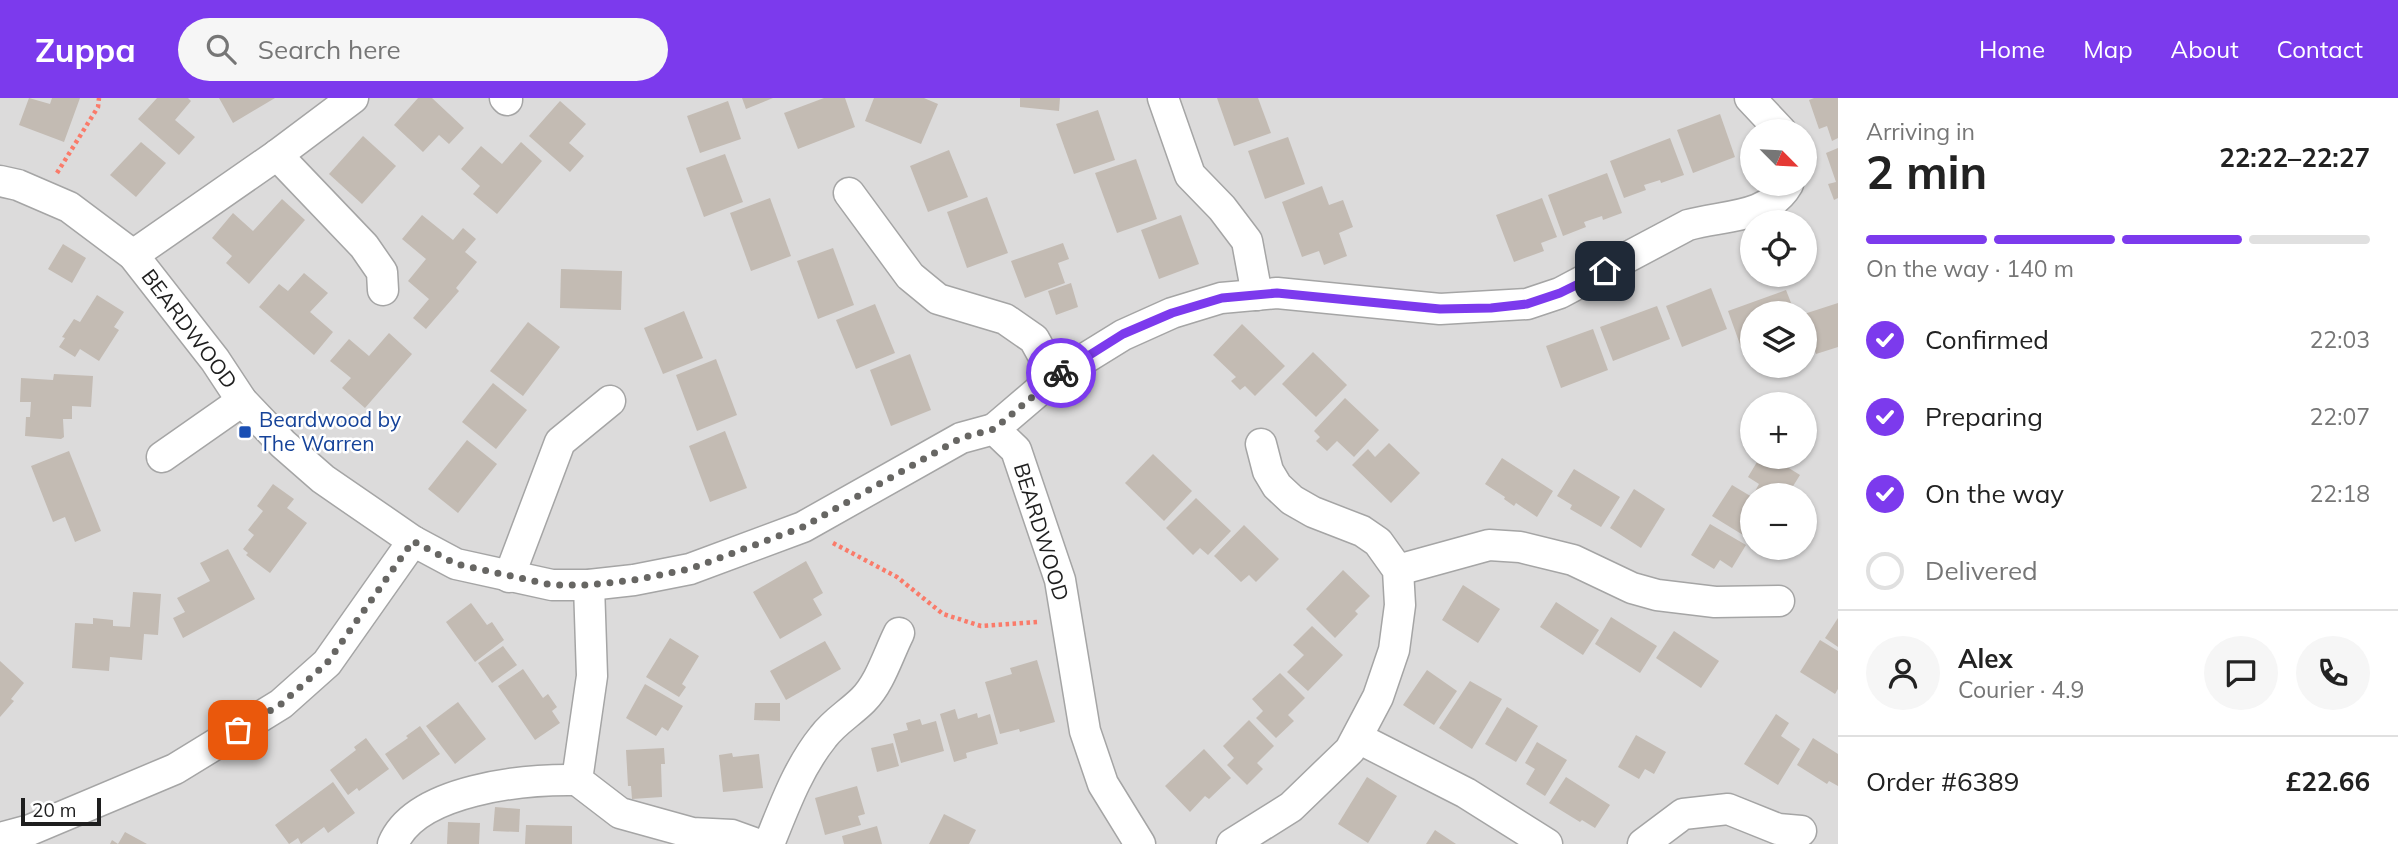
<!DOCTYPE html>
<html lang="en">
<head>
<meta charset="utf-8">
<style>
  :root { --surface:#fff; --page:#f6f6f6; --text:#222; --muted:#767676; --line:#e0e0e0; --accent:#7c3aed }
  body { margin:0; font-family:Mulish,sans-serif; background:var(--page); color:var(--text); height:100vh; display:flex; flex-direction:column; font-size:26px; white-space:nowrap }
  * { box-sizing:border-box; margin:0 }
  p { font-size:23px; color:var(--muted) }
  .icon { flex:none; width:38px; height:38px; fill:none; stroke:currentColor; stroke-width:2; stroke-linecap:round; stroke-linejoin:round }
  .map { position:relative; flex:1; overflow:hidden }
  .sheet { display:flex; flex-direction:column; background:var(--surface); width:560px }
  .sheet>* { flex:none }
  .needle { width:46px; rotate:114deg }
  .tools { position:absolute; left:1740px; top:21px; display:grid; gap:14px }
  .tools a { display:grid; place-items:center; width:77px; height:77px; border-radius:50%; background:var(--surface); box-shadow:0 2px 5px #0004; font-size:35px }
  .scale { position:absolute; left:21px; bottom:18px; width:80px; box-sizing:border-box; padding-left:7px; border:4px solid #1e1e1e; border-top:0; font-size:19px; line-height:24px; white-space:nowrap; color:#1e1e1e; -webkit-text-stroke:5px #fff; paint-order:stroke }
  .pin { position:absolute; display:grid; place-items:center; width:60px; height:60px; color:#fff; margin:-30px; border-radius:14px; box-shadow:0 4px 10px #0006 }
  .courier { position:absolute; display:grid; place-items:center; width:70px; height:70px; margin:-35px; border:5px solid #7c3aed; border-radius:50%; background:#fff; color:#222; box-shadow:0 2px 9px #0007 }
  .headline em { font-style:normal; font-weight:700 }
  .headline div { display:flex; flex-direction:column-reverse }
  .headline { display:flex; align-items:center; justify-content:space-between; height:119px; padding:0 28px }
  h1 { font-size:46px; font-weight:700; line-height:52px }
  .bar { display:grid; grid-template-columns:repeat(4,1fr); gap:10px 7px; align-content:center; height:84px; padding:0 28px }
  .bar i { height:9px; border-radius:5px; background:var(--line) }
  .bar .active { background:var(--accent) }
  .bar p { grid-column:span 4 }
  .line { display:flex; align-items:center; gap:18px; padding:0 28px; border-top:2px solid var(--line) }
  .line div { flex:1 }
  .round { display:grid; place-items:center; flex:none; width:74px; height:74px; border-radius:37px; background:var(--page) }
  ol { padding:0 28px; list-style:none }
  li { display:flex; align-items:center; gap:21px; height:77px }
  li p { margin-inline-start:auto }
  li .icon { padding:7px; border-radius:50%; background:var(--accent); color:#fff; stroke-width:4 }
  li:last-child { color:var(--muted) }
  li i { width:38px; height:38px; border:4px solid var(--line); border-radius:50% }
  header { display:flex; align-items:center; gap:42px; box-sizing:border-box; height:98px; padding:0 35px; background:var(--accent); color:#fff }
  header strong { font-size:33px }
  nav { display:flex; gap:38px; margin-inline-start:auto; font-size:24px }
  .search { width:490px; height:63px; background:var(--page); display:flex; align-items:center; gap:18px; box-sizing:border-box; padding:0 24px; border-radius:38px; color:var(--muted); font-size:26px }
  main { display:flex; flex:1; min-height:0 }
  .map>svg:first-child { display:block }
</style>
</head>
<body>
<header>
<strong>Zuppa</strong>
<div class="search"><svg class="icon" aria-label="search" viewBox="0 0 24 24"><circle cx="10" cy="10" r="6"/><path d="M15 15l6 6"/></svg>Search here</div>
<nav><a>Home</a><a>Map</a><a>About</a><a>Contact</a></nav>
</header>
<main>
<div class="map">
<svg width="1838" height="746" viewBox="0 0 1838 746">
  <rect width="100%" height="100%" fill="#efebe3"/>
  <path fill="#dcdbdb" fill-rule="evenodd" d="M0 0H1838V746H0ZM1752 33H1804V86H1752ZM1752 124H1804V177H1752ZM1752 215H1804V268H1752ZM1752 306H1804V359H1752ZM1752 397H1804V450H1752Z"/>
  <g fill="#c3bbb3">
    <path d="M29 0 50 6 52 0H80L64 44 19 27Z"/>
    <path d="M157 0H188L191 3 175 22 195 39 179 57 138 21Z"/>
    <path d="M219 0H275L233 25Z"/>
    <path d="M418 0H432L464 30 449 46 439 37 423 54 394 27Z"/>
    <path d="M742 0H773L746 11Z"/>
    <path d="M824 0H845L855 29 798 51 784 15Z"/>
    <path d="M874 0H924L938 6 921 46 865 23Z"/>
    <path d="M1020 0H1060L1059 13 1020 9Z"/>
    <path d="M1217 0H1258L1271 35 1234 48Z"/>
    <path d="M1814 0H1838V40L1832 43 1827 28 1819 31 1809 2Z"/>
    <path d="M560 3 586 26 569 45 584 58 570 74 529 38Z"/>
    <path d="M728 3 741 41 700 55 687 18Z"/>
    <path d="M1098 12 1115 62 1074 76 1056 26Z"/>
    <path d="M1720 16 1735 59 1693 75 1677 32Z"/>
    <path d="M363 38 396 68 362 106 329 76Z"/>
    <path d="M1288 39 1305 86 1265 101 1248 53Z"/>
    <path d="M1670 40 1684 77 1661 85 1660 82 1644 87 1646 92 1624 100 1610 63Z"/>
    <path d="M141 44 166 65 136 99 110 77Z"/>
    <path d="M521 44 542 63 497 116 473 96 480 88 461 71 481 48 502 66Z"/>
    <path d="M1838 50V100L1834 102 1828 86 1836 84 1826 55Z"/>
    <path d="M949 52 968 99 928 114 910 68Z"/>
    <path d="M725 56 743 104 704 119 686 70Z"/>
    <path d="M1136 61 1157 121 1117 135 1095 75Z"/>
    <path d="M1607 75 1622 115 1603 122 1602 118 1584 124 1586 129 1563 138 1548 97Z"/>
    <path d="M1322 88 1329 107 1343 102 1353 129 1339 135 1347 158 1324 167 1319 153 1302 159 1282 104Z"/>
    <path d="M987 99 1008 155 967 170 947 114Z"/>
    <path d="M770 100 791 158 751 173 730 115Z"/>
    <path d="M1542 100 1557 139 1541 145 1544 153 1514 164 1496 117Z"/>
    <path d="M282 101 305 122 249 186 226 165 232 158 212 140 233 115 253 133Z"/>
    <path d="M422 117 453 142 463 130 476 141 465 154 477 164 456 190 459 193 426 231 413 220 429 201 408 183 426 161 402 141Z"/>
    <path d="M1181 117 1199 166 1159 181 1141 132Z"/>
    <path d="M1063 145 1069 161 1058 165 1065 185 1025 200 1011 163Z"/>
    <path d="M63 146 86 160 72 185 48 171Z"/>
    <path d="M833 150 854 207 818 221 797 163Z"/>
    <path d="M561 171 622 173 621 212 560 210Z"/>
    <path d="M304 175 328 195 310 214 333 234 314 257 259 209 279 186 288 193Z"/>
    <path d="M1071 185 1078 209 1056 217 1048 193Z"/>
    <path d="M1711 190 1727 231 1682 249 1666 208Z"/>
    <path d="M1786 192 1795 215H1752V248L1742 252 1728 213Z"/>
    <path d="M97 197 124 214 114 229 119 232 99 263 80 251 75 259 59 249 65 240 62 239 74 221 80 224Z"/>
    <path d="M1838 205V249L1816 256 1804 216Z"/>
    <path d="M875 206 895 255 856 271 836 222Z"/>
    <path d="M1657 208 1670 241 1613 263 1600 229Z"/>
    <path d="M684 213 703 260 663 276 644 230Z"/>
    <path d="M528 224 560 249 523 298 490 273Z"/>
    <path d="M1242 226 1285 268 1255 298 1245 288 1240 292 1231 283 1236 279 1213 257Z"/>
    <path d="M1593 231 1608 272 1561 290 1546 248Z"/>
    <path d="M389 235 412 256 365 310 342 290 351 280 330 263 349 241 369 258Z"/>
    <path d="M1313 254 1347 287 1316 319 1282 286Z"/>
    <path d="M910 256 931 312 891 328 870 272Z"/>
    <path d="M716 261 737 317 697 333 676 277Z"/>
    <path d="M54 276 93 278 91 309 72 308V321H63L64 339 61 341 25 338 26 319H30L31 304H20L21 280 53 282Z"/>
    <path d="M493 285 527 312 496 351 462 324Z"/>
    <path d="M1345 300 1379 332 1354 359 1337 343 1327 353 1316 343 1320 339 1314 333Z"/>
    <path d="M725 333 747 390 710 404 689 348Z"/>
    <path d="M467 342 497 366 458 415 428 391Z"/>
    <path d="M1389 345 1420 375 1391 405 1352 367 1368 351 1375 359Z"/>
    <path d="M69 353 101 433 75 444 65 419 53 424 31 368Z"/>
    <path d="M1153 356 1192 393 1164 423 1125 385Z"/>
    <path d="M1760 359H1771L1800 377 1790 393 1788 392 1785 397H1757L1754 395 1759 386 1748 379Z"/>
    <path d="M1502 360 1553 393 1537 419 1516 405 1514 408 1504 401 1505 399 1485 386Z"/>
    <path d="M1574 371 1620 399 1601 429 1570 411 1572 407 1557 398Z"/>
    <path d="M273 386 294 401 287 410 307 425 270 475 246 457 248 455 243 451 254 437 248 432 263 413 257 408Z"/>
    <path d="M1732 387 1752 399V434L1748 440 1712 418Z"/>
    <path d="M1634 391 1665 411 1641 450 1610 430Z"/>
    <path d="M1196 400 1231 433 1208 457 1200 450 1193 457 1166 430Z"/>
    <path d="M1710 426 1746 447 1732 470 1720 462 1714 471 1691 457Z"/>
    <path d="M1244 427 1279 461 1256 484 1249 477 1241 484 1214 458Z"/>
    <path d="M228 451 255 501 183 540 173 520 185 514 177 500 210 483 200 465Z"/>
    <path d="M806 463 823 495 813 501 822 517 780 541 753 494Z"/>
    <path d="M1343 472 1370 498 1355 513 1358 516 1335 540 1306 511Z"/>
    <path d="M1463 487 1500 511 1478 545 1442 522Z"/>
    <path d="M133 494 161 496 158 537 144 536 142 562 110 559 109 573 72 570 75 525 93 526V520L113 522V528L130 529Z"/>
    <path d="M1556 504 1599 532 1583 557 1540 529Z"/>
    <path d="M471 505 487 527 492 524 504 542 475 564 446 524Z"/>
    <path d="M1611 519 1657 548 1640 575 1595 546Z"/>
    <path d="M1838 520V549L1825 540Z"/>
    <path d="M1312 528 1343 557 1308 593 1287 574 1304 557 1293 547Z"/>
    <path d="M1674 533 1719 563 1701 590 1656 560Z"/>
    <path d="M670 540 699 558 682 586 686 589 679 599 646 579Z"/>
    <path d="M1820 542 1838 553V591L1835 596 1800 574Z"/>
    <path d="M825 543 841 571 786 602 770 573Z"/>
    <path d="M503 548 517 567 492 585 478 565Z"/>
    <path d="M1037 562 1055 624 1020 634 1019 631 1000 636 985 584 1012 576 1010 570Z"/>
    <path d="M0 563 24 585 11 601 14 603 0 619Z"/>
    <path d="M523 571 543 600 548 596 557 609 552 613 560 625 535 642 498 588Z"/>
    <path d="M1427 572 1457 593 1434 627 1403 607Z"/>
    <path d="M1280 575 1305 600 1288 617 1294 623 1276 640 1256 620 1263 613 1252 601Z"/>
    <path d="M1470 583 1502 601 1472 651 1439 630Z"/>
    <path d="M645 586 683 608 668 633 662 629 656 638 626 620Z"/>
    <path d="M458 604 486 641 455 666 426 628Z"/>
    <path d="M755 605H780V623L754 622Z"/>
    <path d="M1507 609 1538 628 1516 664 1485 646Z"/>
    <path d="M955 611 958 621 977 615 978 620 990 616 998 646 966 655 967 660 954 664 940 616Z"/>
    <path d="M1776 616 1789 625 1781 638 1800 651 1778 687 1744 666Z"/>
    <path d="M920 621 922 627 936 623 944 653 901 665 893 636 908 632 906 625Z"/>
    <path d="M1249 622 1274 648 1257 665 1263 671 1247 687 1227 667 1234 660 1223 648Z"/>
    <path d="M420 628 440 656 403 682 385 656 408 640 406 638Z"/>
    <path d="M1636 637 1666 654 1654 676 1645 671 1639 681 1618 669Z"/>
    <path d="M366 640 389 671 359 693 357 690 348 697 330 672 356 652 354 649Z"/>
    <path d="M1813 640 1838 656V688L1829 683 1827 686 1797 667Z"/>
    <path d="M1537 644 1567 662 1545 698 1526 686 1535 671 1525 665Z"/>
    <path d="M893 645 899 668 877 674 871 650Z"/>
    <path d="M664 650 665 666H661L662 699 632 701 631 688H628L626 652Z"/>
    <path d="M1204 651 1231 680 1209 701 1205 698 1190 714 1165 688Z"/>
    <path d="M732 655 733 659 759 656 763 690 723 694 719 657Z"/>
    <path d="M1367 679 1397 698 1368 745 1338 726Z"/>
    <path d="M1566 679 1610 707 1595 730 1582 722 1580 724 1549 705Z"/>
    <path d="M333 684 355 715 328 735 324 729 301 746 298 740 289 746 275 727Z"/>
    <path d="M857 688 865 716 858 718 861 727 825 737 815 700Z"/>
    <path d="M495 709 520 711 519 734 493 733Z"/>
    <path d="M944 716 976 732 969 746H929Z"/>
    <path d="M448 724 480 725 479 746H447Z"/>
    <path d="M526 727 572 728V746H525Z"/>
    <path d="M877 728 882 746H844L842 738Z"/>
    <path d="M1435 732 1456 746H1426Z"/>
    <path d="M125 734 147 746H110L112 742 118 746Z"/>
  </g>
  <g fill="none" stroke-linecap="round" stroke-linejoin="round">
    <g stroke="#a5a5a5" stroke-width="33">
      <g id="street">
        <path d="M505 0 507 2"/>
        <path d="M1163 0 1190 77 1222 110 1247 143 1257 197"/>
        <path d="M1750 0 1781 33"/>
        <path d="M277 57 364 148 382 174 383 192"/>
        <path d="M0 83 18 87 69 109 133 157 215 262 242 303 283 346 323 381 413 443 456 466 552 487H589L634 482 690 471 803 429 961 340 994 331 1016 352 1060 482 1085 633 1103 686 1140 746"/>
        <path d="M849 95 910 178 938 201 1005 221 1034 241 1055 279"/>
        <path d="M133 157 277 57 353 0"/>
        <path d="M994 331 1055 279 1123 237 1172 215 1221 200 1277 195 1440 211 1527 206 1560 195 1688 127C1722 117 1768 121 1788 86"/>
        <path d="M162 359 242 303"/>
        <path d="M1398 472 1489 447 1520 449 1573 462 1632 490 1657 497 1715 504 1779 503"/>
        <path d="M509 479 560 344 610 303"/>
        <path d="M589 487 592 578 577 682 620 715 692 735 732 737 757 746"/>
        <path d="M1358 640 1466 695 1547 746"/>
        <path d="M0 740 30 732 175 671 281 606 327 565 413 443"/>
        <path d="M393 746C416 691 525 681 577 682"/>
        <path d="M769 746C784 709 798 670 823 639 834 624 850 615 863 602 880 585 888 557 899 535"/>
        <path d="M1232 746 1291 709 1350 652 1378 599 1394 552 1400 507 1398 472 1378 444 1362 433 1313 414 1292 402 1277 388 1268 373 1261 346"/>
        <path d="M1643 746 1683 716 1728 711 1778 731 1801 733"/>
      </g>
    </g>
    <g stroke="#fa7b6a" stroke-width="4.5" stroke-dasharray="3.5 3.5" stroke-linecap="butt">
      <path d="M57 75 98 9 99 0"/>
      <path d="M833 445 897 479 943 516 981 528 1038 524"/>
    </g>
    <use href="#street" stroke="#fff" stroke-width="30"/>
  </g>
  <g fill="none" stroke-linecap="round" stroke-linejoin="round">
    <path stroke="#676663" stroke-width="7" stroke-dasharray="0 12.6" d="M238 632 281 606 327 565 413 443 456 466 552 487H589L634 482 690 471 803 429 961 340 994 331 1061 275"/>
    <path stroke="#7c3aed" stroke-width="9" d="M1061 275 1123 236 1172 215 1222 200 1277 195 1440 211 1491 210 1527 206 1560 195 1605 173"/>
  </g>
  <rect fill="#1a4fb4" stroke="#fff" stroke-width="2.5" x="238" y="327" width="14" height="14" rx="3.5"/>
  <g text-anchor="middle" stroke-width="5" stroke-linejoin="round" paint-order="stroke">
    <g font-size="21" fill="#1e1e1e" stroke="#fff">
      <text transform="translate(189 231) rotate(53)" y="7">BEARDWOOD</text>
      <text transform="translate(1041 434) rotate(73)" y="7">BEARDWOOD</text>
    </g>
    <g font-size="21" fill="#164399" stroke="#fff" text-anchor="start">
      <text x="259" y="329">Beardwood by<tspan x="259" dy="24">The Warren</tspan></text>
    </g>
  </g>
</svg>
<div class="tools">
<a><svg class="needle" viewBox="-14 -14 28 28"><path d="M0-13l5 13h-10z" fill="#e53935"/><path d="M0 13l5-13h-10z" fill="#767676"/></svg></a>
<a><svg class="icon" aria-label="locate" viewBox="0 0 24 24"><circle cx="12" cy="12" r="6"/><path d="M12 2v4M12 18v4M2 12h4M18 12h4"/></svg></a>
<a><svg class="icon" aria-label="layers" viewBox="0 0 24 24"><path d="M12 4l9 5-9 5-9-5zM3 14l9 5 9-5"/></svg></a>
<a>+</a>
<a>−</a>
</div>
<div class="scale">20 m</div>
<div class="pin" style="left:238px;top:632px;background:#ea580c"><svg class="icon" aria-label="bag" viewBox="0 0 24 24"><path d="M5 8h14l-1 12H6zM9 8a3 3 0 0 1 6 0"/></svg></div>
<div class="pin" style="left:1605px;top:173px;background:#1f2937"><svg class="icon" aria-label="home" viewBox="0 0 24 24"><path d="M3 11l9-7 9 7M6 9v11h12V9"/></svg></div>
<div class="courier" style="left:1061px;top:275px"><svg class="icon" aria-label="bike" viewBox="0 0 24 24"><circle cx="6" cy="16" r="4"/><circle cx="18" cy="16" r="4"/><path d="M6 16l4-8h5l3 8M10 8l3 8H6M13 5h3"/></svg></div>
</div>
<section class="sheet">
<div class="headline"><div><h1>2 min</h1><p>Arriving in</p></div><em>22:22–22:27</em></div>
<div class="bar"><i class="active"></i><i class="active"></i><i class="active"></i><i></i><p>On the way · 140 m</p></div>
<ol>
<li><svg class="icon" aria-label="check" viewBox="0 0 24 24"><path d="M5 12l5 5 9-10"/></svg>Confirmed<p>22:03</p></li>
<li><svg class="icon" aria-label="check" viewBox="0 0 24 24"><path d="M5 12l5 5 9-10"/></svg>Preparing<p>22:07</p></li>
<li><svg class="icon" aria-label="check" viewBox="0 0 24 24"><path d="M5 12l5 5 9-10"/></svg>On the way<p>22:18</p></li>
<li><i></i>Delivered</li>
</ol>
<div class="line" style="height:126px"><a class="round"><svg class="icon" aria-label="person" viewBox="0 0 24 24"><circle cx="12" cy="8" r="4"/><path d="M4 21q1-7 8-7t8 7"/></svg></a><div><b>Alex</b><p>Courier · 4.9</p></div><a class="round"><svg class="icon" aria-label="chat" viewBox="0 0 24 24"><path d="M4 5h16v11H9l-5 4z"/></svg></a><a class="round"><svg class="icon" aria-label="phone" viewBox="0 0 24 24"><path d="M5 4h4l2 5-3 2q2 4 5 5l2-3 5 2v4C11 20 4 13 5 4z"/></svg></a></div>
<div class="line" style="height:91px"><div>Order #6389</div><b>£22.66</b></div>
</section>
</main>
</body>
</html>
